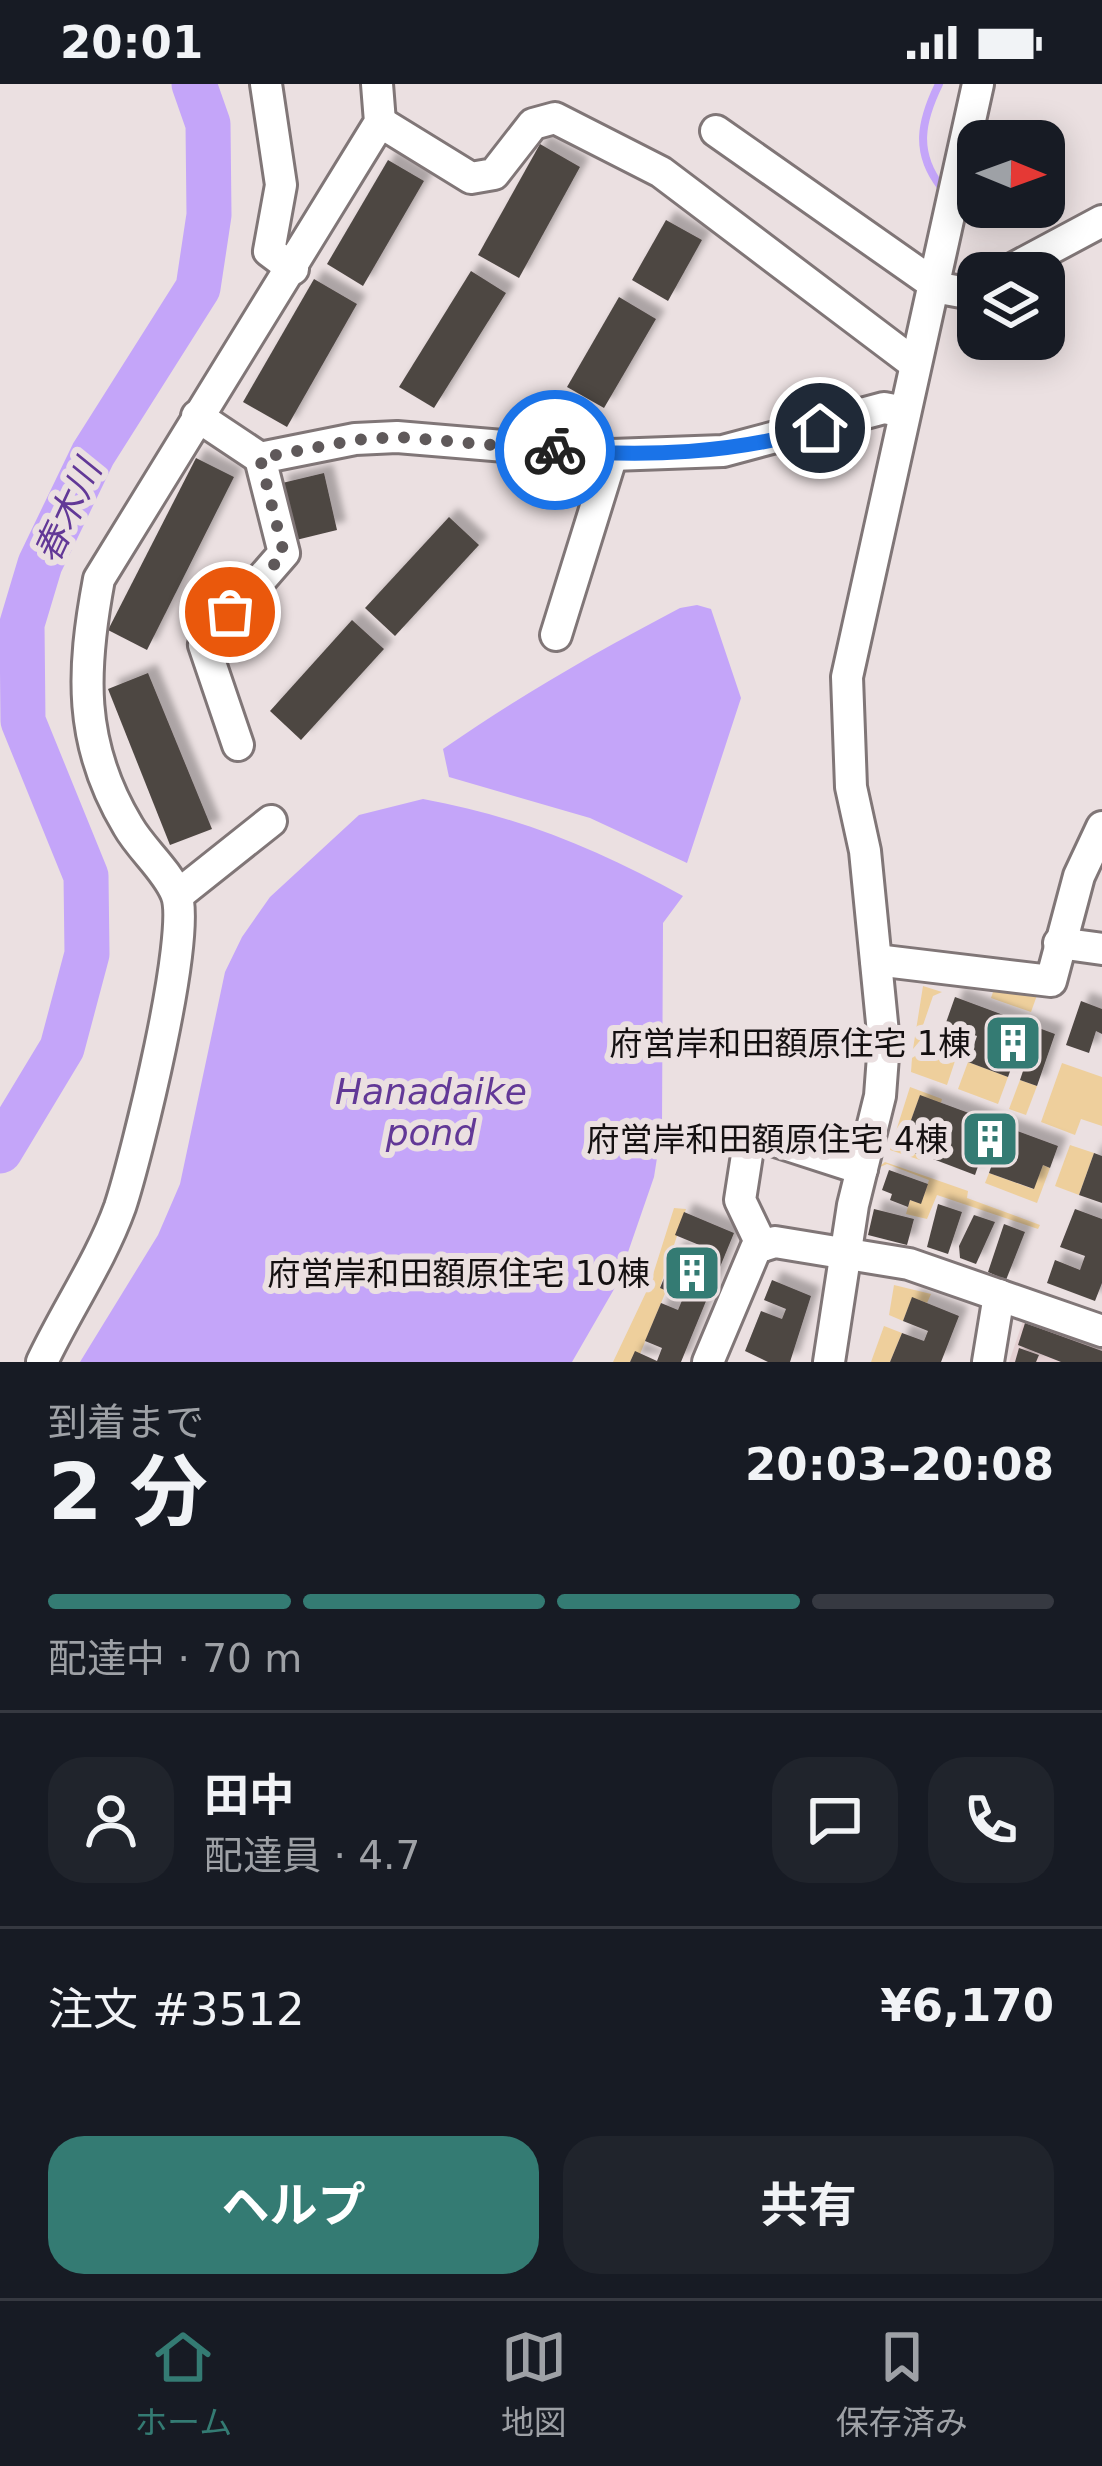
<!DOCTYPE html>
<html lang="ja">
<head>
<meta charset="utf-8">
<style>
  :root { --surface:#171b24; --page:#20242c; --text:#f1f3f6; --muted:#9ea1a6; --line:#363941; --accent:#347b73 }
  body { margin:0; font-family:"DejaVu Sans","Noto Sans JP",sans-serif; background:var(--page); color:var(--text); height:100vh; display:flex; flex-direction:column; font-size:45px; white-space:nowrap }
  * { box-sizing:border-box; margin:0 }
  p { font-size:39px; color:var(--muted) }
  .icon { flex:none; width:66px; height:66px; fill:none; stroke:currentColor; stroke-width:2; stroke-linecap:round; stroke-linejoin:round }
  .map { position:relative; height:1278px; overflow:hidden }
  .panel { display:flex; flex-direction:column; background:var(--surface); flex:1 }
  .panel>* { flex:none }
  .needle { width:78px; rotate:91deg }
  .buttons { position:absolute; left:957px; top:36px; display:grid; gap:24px }
  .buttons a { display:grid; place-items:center; width:108px; height:108px; border-radius:24px; background:var(--surface); box-shadow:0 6px 30px #0003; font-size:60px }
  .pin { position:absolute; display:grid; place-items:center; width:102px; height:102px; color:#fff; margin:-51px; border:6px solid #fff; border-radius:50%; box-shadow:0 3px 12px #0007 }
  .courier { position:absolute; display:grid; place-items:center; width:120px; height:120px; margin:-60px; border:9px solid #1a73e8; border-radius:50%; background:#fff; color:#222; box-shadow:0 3px 15px #0007 }
  .headline em { font-style:normal; font-weight:700 }
  .headline div { display:flex; flex-direction:column-reverse }
  .headline { display:flex; align-items:center; justify-content:space-between; height:204px; padding:0 48px }
  h1 { font-size:78px; font-weight:700; line-height:90px }
  .bar { display:grid; grid-template-columns:repeat(4,1fr); gap:18px 12px; align-content:center; height:144px; padding:0 48px }
  .bar i { height:15px; border-radius:9px; background:var(--line) }
  .bar .active { background:var(--accent) }
  .bar p { grid-column:span 4 }
  .line { display:flex; align-items:center; gap:30px; padding:0 48px; border-top:3px solid var(--line) }
  .line div { flex:1 }
  .round { display:grid; place-items:center; flex:none; width:126px; height:126px; border-radius:36px; background:var(--page) }
  .cta { display:flex; gap:24px; margin-top:auto; padding:24px 48px }
  .cta a { flex:1; height:138px; border-radius:36px; background:var(--accent); color:#fff; font-size:48px; font-weight:700; line-height:138px; text-align:center }
  .cta a+a { background:var(--page); color:var(--text) }
  .status { display:flex; justify-content:space-between; align-items:center; height:84px; padding:0 60px; background:var(--surface); direction:ltr }
  .status svg { height:33px; fill:currentColor }
  .tab-bar { display:flex; justify-content:space-around; align-items:center; height:168px; border-top:3px solid var(--line); background:var(--surface); font-size:33px; color:var(--muted) }
  .tab-bar a { display:grid; justify-items:center; gap:6px }
  .tab-bar .active { color:var(--accent) }
  .map>svg:first-child { display:block }
</style>
</head>
<body>
<div class="status"><b>20:01</b><svg viewBox="0 0 49 12"><path d="M0 12V9h3v3zM5 12V6h3v6zM10 12V3h3v9zM15 12V0h3v12zM26 1h20v11H26zM47 4h2v5h-2z"/></svg></div>
<div class="map">
<svg width="1102" height="1278" viewBox="0 0 1102 1278">
  <defs>
    <filter id="shadow"><feDropShadow dx="9" dy="-9" stdDeviation="3" flood-color="#0004"/></filter>
  </defs>
  <rect width="100%" height="100%" fill="#ebe0e1"/>
  <path fill="#e4d0d2" d="M1025 1231 1102 1258V1278H1009Z"/>
  <g fill="#eecf9c">
    <path d="M997 896 1040 903 1031 928 991 914Z"/>
    <path d="M923 902 942 908 933 912 922 944 928 947 913 965Z"/>
    <path d="M928 964 956 974 947 1001 911 988 912 974Z"/>
    <path d="M968 978 1008 993 998 1020 958 1005Z"/>
    <path d="M1062 979 1102 993V1042L1081 1035 1075 1051 1041 1038Z"/>
    <path d="M1020 996 1037 1002 1026 1031 1009 1025Z"/>
    <path d="M910 1003 942 1015 941 1019 920 1012 901 1063 922 1072 920 1076 890 1066Z"/>
    <path d="M1070 1061 1094 1069 1079 1111 1055 1102Z"/>
    <path d="M885 1078 968 1107 967 1114 1040 1141 1038 1145 937 1111 927 1135 906 1130 910 1116 921 1119 929 1096 887 1080 876 1085Z"/>
    <path d="M1043 1081 1050 1084 1037 1119 985 1099 989 1089 1033 1105Z"/>
    <path d="M674 1124 686 1125 660 1203 666 1207 640 1270 635 1268 630 1278H613L650 1200Z"/>
    <path d="M894 1201 931 1210 927 1219 912 1214 903 1237 889 1231Z"/>
    <path d="M884 1242 902 1249 890 1278H871Z"/>
  </g>
  <g fill="#c4a5f9">
    <path d="M697 521 711 525 741 614 687 779 590 734 449 693 443 665C519 612 598 567 680 524Z"/>
    <path d="M423 715C518 732 599 766 683 812L663 839 662 1042 654 1093 617 1200 572 1278H80L158 1151 180 1100 225 888 242 853 270 813 359 731Z"/>
  </g>
  <g fill="none" stroke-linecap="round" stroke-linejoin="round">
    <path stroke="#c4a5f9" stroke-width="8" d="M939 0C921 37 914 68 941 103"/>
    <path stroke="#c4a5f9" stroke-width="45" d="M0 1067 62 964 87 870 86 792 23 637 22 540 40 480 93 370 198 204 209 131 208 40 194 0"/>
  </g>
  <g fill="#4e4643" filter="url(#shadow)">
    <path d="M540 60 580 83 519 194 478 171Z"/>
    <path d="M388 76 424 97 363 202 327 180Z"/>
    <path d="M666 136 702 156 668 217 632 196Z"/>
    <path d="M471 187 506 209 434 324 399 303Z"/>
    <path d="M314 195 357 220 287 343 243 318Z"/>
    <path d="M619 213 656 235 604 324 567 303Z"/>
    <path d="M196 374 234 393 147 566 108 546Z"/>
    <path d="M324 389 337 446 292 457 278 400Z"/>
    <path d="M449 433 479 461 395 552 365 524Z"/>
    <path d="M352 536 384 565 301 656 270 627Z"/>
    <path d="M148 589 212 745 170 761 108 605Z"/>
    <path d="M955 913 1055 950 1037 1002 1020 996 1029 969 1018 965 1008 993 968 978 977 952 965 948 956 974 936 967Z"/>
    <path d="M1081 917 1102 925V950L1096 947 1089 969 1066 961Z"/>
    <path d="M920 1011 1058 1062 1050 1084 1043 1081 1034 1105 989 1089 996 1069 984 1065 975 1091 933 1075 942 1051 931 1047 922 1072 901 1064Z"/>
    <path d="M1094 1069 1102 1072V1119L1079 1111Z"/>
    <path d="M889 1086 928 1100 921 1120 910 1116 908 1123 890 1116 892 1110 882 1106Z"/>
    <path d="M938 1120 962 1128 948 1170 927 1163Z"/>
    <path d="M874 1125 914 1135 907 1161 868 1151Z"/>
    <path d="M1075 1125 1102 1135V1199L1095 1217 1047 1199 1055 1176 1080 1186 1085 1172 1060 1163Z"/>
    <path d="M684 1128 734 1149 681 1278H630L635 1267 657 1277 662 1264 645 1257 661 1219 678 1226 683 1214 660 1204 676 1165 699 1175 704 1163 675 1151Z"/>
    <path d="M974 1131 995 1138 976 1180 960 1174 959 1162Z"/>
    <path d="M1004 1140 1025 1148 1006 1196 988 1188Z"/>
    <path d="M772 1196 811 1212 790 1278H768L745 1267 761 1227 782 1235 786 1225 764 1216Z"/>
    <path d="M912 1213 959 1232 941 1278H890L902 1249 924 1257 928 1247 903 1237Z"/>
    <path d="M1025 1239 1102 1267V1278H1061L1018 1261Z"/>
    <path d="M1019 1264 1039 1271 1036 1278H1015Z"/>
  </g>
  <g fill="none" stroke-linecap="round" stroke-linejoin="round">
    <g stroke="#807677" stroke-width="36">
      <g id="minor">
        <path d="M266 0 281 101 269 167 293 185"/>
        <path d="M380 38 471 94 494 90 533 40 555 34 661 88 915 280"/>
        <path d="M716 47 934 200"/>
        <path d="M1005 189 1102 137"/>
        <path d="M934 203 967 209 978 203"/>
        <path d="M197 332 260 374 355 355 397 353 612 371 723 367 884 324 905 328"/>
        <path d="M556 551 612 371"/>
        <path d="M238 661 204 561 284 469 260 374"/>
        <path d="M178 811 271 737"/>
        <path d="M1059 859 1102 865"/>
        <path d="M876 876 1051 897 1079 792 1102 743"/>
        <path d="M762 1162 740 1116 749 1058 766 1054 862 1085"/>
        <path d="M42 1278C66 1227 101 1176 120 1123 136 1075 193 847 176 809 166 785 141 765 128 742 78 659 82 586 99 495L380 38 377 0"/>
        <path d="M708 1278 756 1164 775 1158 909 1180 1102 1247"/>
        <path d="M829 1278 853 1121 880 1012 884 959 865 767 851 703 847 593 978 0"/>
        <path d="M988 1278 999 1211"/>
      </g>
    </g>
    <use href="#minor" stroke="#fff" stroke-width="30"/>
  </g>
  <g fill="none" stroke-linecap="round" stroke-linejoin="round">
    <path stroke="#5f595a" stroke-width="12" stroke-dasharray="0 21.6" d="M230 528 284 470 260 374 355 356 397 353 555 366"/>
    <path stroke="#1a73e8" stroke-width="15" d="M555 366C646 373 733 370 820 344"/>
  </g>
  <defs>
    <g id="building-square" transform="scale(3)"><rect x="-9" y="-9" width="18" height="18" rx="4" fill="#347b73" stroke="#ebe0e1"/><path d="M-4-6H4V6H1V3H-1V6H-4ZM-2.5-4.3h1.7v1.8h-1.7ZM.8-4.3h1.7v1.8H.8ZM-2.5-1h1.7V.8h-1.7ZM.8-1h1.7V.8H.8Z" fill="#fff"/></g>
  </defs>
  <g fill-rule="evenodd">
    <use href="#building-square" x="1013" y="959"/>
    <use href="#building-square" x="990" y="1055"/>
    <use href="#building-square" x="692" y="1189"/>
  </g>
  <g text-anchor="middle" stroke-width="12" stroke-linejoin="round" paint-order="stroke">
    <g font-size="33" fill="#141011" stroke="#ebe0e1" text-anchor="end">
      <text x="971" y="971">府営岸和田額原住宅 1棟</text>
      <text x="948" y="1067">府営岸和田額原住宅 4棟</text>
      <text x="650" y="1201">府営岸和田額原住宅 10棟</text>
    </g>
    <g font-size="36" font-style="italic" fill="#623897" stroke="#ebe0e1">
      <text transform="translate(67 427) rotate(-65)" y="13">春木川</text>
      <text x="431" y="1020">Hanadaike<tspan x="431" dy="41">pond</tspan></text>
    </g>
  </g>
</svg>
<div class="buttons">
<a><svg class="needle" viewBox="-14 -14 28 28"><path d="M0-13l5 13h-10z" fill="#e53935"/><path d="M0 13l5-13h-10z" fill="#9ea1a6"/></svg></a>
<a><svg class="icon" aria-label="layers" viewBox="0 0 24 24"><path d="M12 4l9 5-9 5-9-5zM3 14l9 5 9-5"/></svg></a>
</div>
<div class="pin" style="left:230px;top:528px;background:#ea580c"><svg class="icon" aria-label="bag" viewBox="0 0 24 24"><path d="M5 8h14l-1 12H6zM9 8a3 3 0 0 1 6 0"/></svg></div>
<div class="pin" style="left:820px;top:344px;background:#1f2937"><svg class="icon" aria-label="home" viewBox="0 0 24 24"><path d="M3 11l9-7 9 7M6 9v11h12V9"/></svg></div>
<div class="courier" style="left:555px;top:366px"><svg class="icon" aria-label="bike" viewBox="0 0 24 24"><circle cx="6" cy="16" r="4"/><circle cx="18" cy="16" r="4"/><path d="M6 16l4-8h5l3 8M10 8l3 8H6M13 5h3"/></svg></div>
</div>
<section class="panel">
<div class="headline"><div><h1>2 分</h1><p>到着まで</p></div><em>20:03–20:08</em></div>
<div class="bar"><i class="active"></i><i class="active"></i><i class="active"></i><i></i><p>配達中 · 70 m</p></div>
<div class="line" style="height:216px"><a class="round"><svg class="icon" aria-label="person" viewBox="0 0 24 24"><circle cx="12" cy="8" r="4"/><path d="M4 21q1-7 8-7t8 7"/></svg></a><div><b>田中</b><p>配達員 · 4.7</p></div><a class="round"><svg class="icon" aria-label="chat" viewBox="0 0 24 24"><path d="M4 5h16v11H9l-5 4z"/></svg></a><a class="round"><svg class="icon" aria-label="phone" viewBox="0 0 24 24"><path d="M5 4h4l2 5-3 2q2 4 5 5l2-3 5 2v4C11 20 4 13 5 4z"/></svg></a></div>
<div class="line" style="height:156px"><div>注文 #3512</div><b>¥6,170</b></div>
<div class="cta"><a>ヘルプ</a><a>共有</a></div>
</section>
<nav class="tab-bar">
<a class="active"><svg class="icon" aria-label="home" viewBox="0 0 24 24"><path d="M3 11l9-7 9 7M6 9v11h12V9"/></svg>ホーム</a>
<a><svg class="icon" aria-label="map" viewBox="0 0 24 24"><path d="M3 6l6-2 6 2 6-2v14l-6 2-6-2-6 2zM9 4v14M15 6v14"/></svg>地図</a>
<a><svg class="icon" aria-label="saved" viewBox="0 0 24 24"><path d="M7 4h10v16l-5-4-5 4z"/></svg>保存済み</a>
</nav>
</body>
</html>
